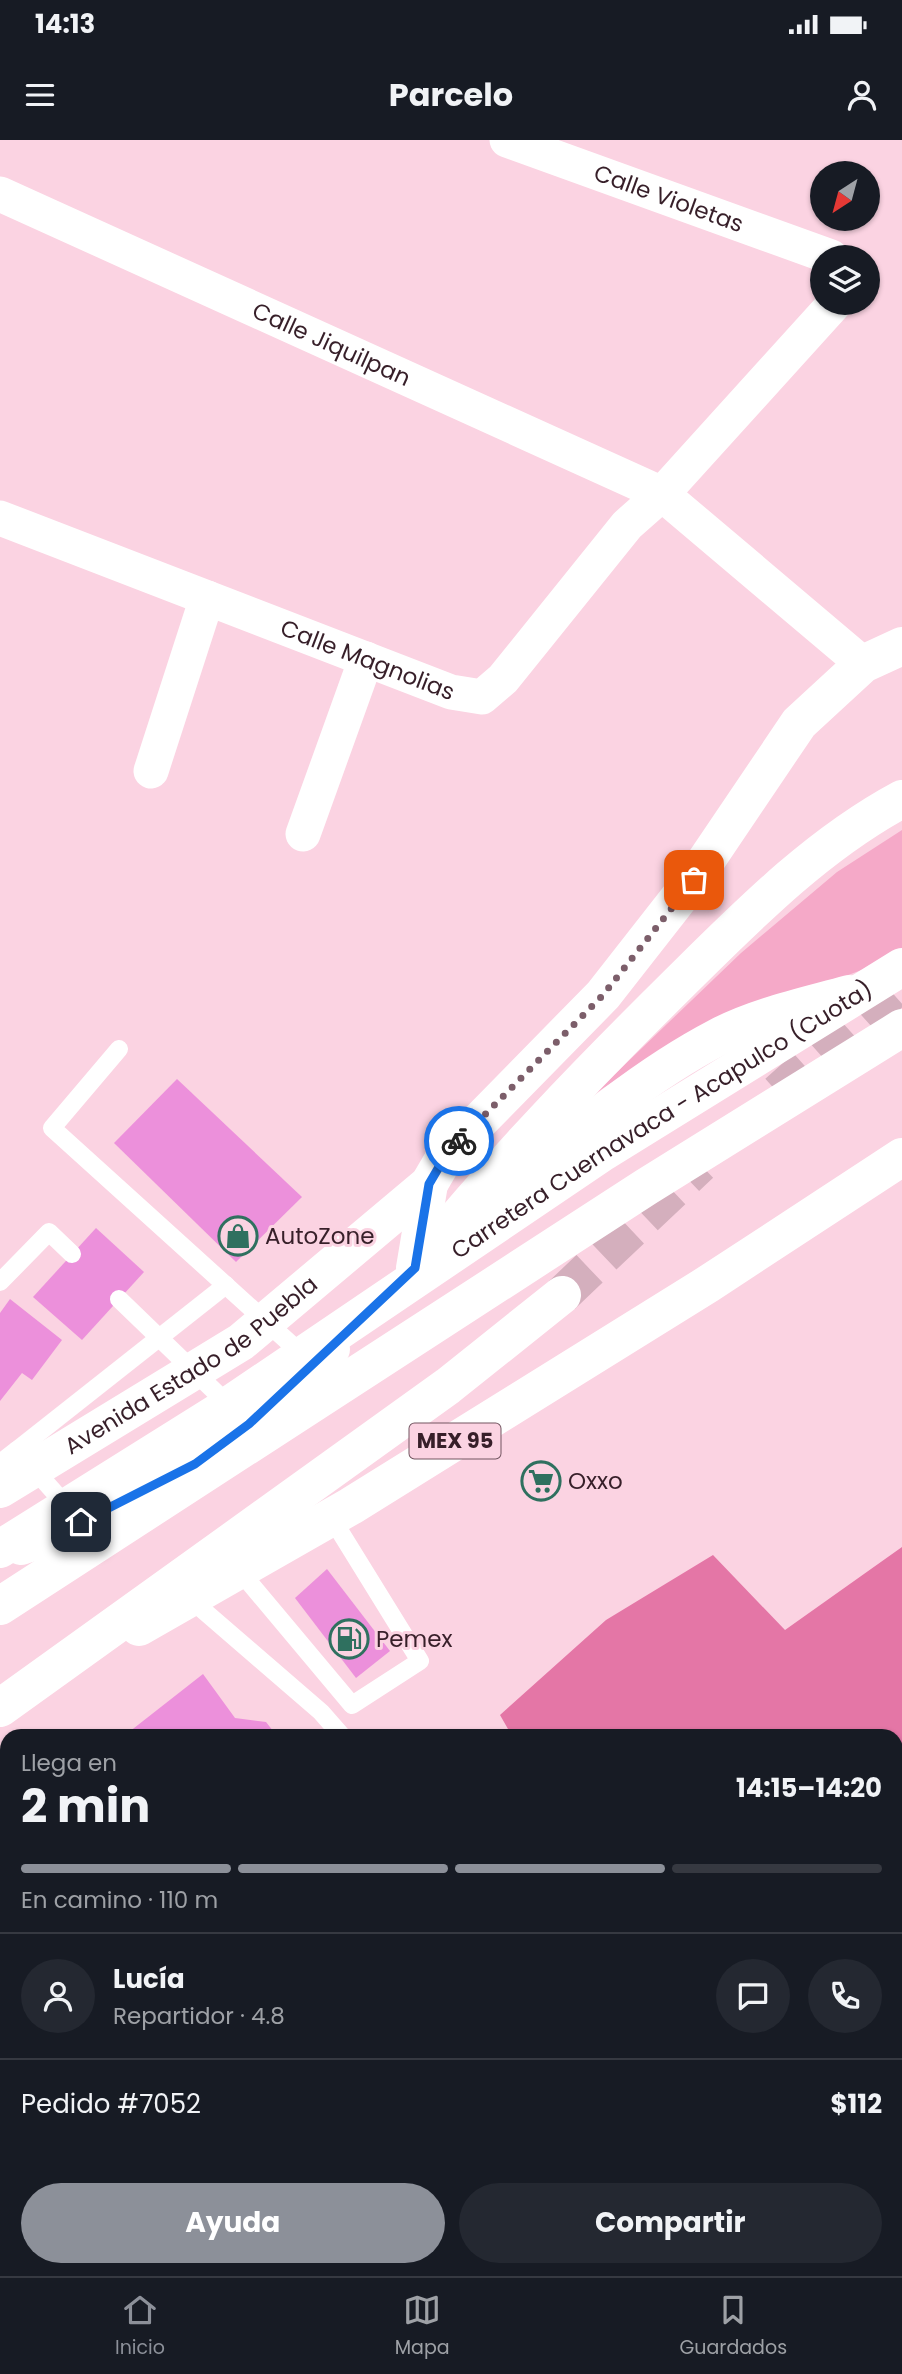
<!DOCTYPE html>
<html lang="es">
<head>
<meta charset="utf-8">
<style>
  :root { --surface:#171b24; --page:#242831; --text:#f1f3f6; --muted:#9ea1a6; --line:#363941; --accent:#8c9099 }
  body { margin:0; font-family:Poppins,sans-serif; background:var(--page); color:var(--text); height:100vh; display:flex; flex-direction:column; font-size:26px; white-space:nowrap }
  * { box-sizing:border-box; margin:0 }
  p { font-size:23px; color:var(--muted) }
  .icon { flex:none; width:38px; height:38px; fill:none; stroke:currentColor; stroke-width:2; stroke-linecap:round; stroke-linejoin:round }
  .map { position:relative; flex:1; overflow:hidden }
  .drawer { position:absolute; left:0px; top:1589px; width:903px; height:548px; display:flex; flex-direction:column; background:var(--surface); border-radius:21px 21px 0 0; box-shadow:0 2px 5px #0004 }
  .drawer>* { flex:none }
  .needle { width:46px; rotate:216deg }
  .buttons { position:absolute; left:810px; top:21px; display:grid; gap:14px }
  .buttons a { display:grid; place-items:center; width:70px; height:70px; border-radius:50%; background:var(--surface); box-shadow:0 2px 5px #0004; font-size:35px }
  .pin { position:absolute; display:grid; place-items:center; width:60px; height:60px; color:#fff; margin:-30px; border-radius:14px; box-shadow:0 4px 10px #0006 }
  .courier { position:absolute; display:grid; place-items:center; width:70px; height:70px; margin:-35px; border:5px solid #1a73e8; border-radius:50%; background:#fff; color:#222; box-shadow:0 2px 9px #0007 }
  .head em { font-style:normal; font-weight:700 }
  .head div { display:flex; flex-direction:column-reverse }
  .head { display:flex; align-items:center; justify-content:space-between; height:119px; padding:0 21px }
  h1 { font-size:46px; font-weight:700; line-height:52px }
  .bar { display:grid; grid-template-columns:repeat(4,1fr); gap:10px 7px; align-content:center; height:84px; padding:0 21px }
  .bar i { height:9px; border-radius:5px; background:var(--line) }
  .bar .on { background:var(--accent) }
  .bar p { grid-column:span 4 }
  .line { display:flex; align-items:center; gap:18px; padding:0 21px; border-top:2px solid var(--line) }
  .line div { flex:1 }
  .round { display:grid; place-items:center; flex:none; width:74px; height:74px; border-radius:37px; background:var(--page) }
  .cta { display:flex; gap:14px; margin-top:auto; padding:14px 21px }
  .cta a { flex:1; height:80px; border-radius:42px; background:var(--accent); color:#fff; font-size:28px; font-weight:700; line-height:80px; text-align:center }
  .cta a+a { background:var(--page); color:var(--text) }
  .status { display:flex; justify-content:space-between; align-items:center; height:49px; padding:0 35px; background:var(--surface); direction:ltr }
  .status svg { height:19px; fill:currentColor }
  header { display:flex; justify-content:space-between; align-items:center; height:91px; padding:0 21px; background:var(--surface); font-size:32px; font-weight:700 }
  .menu { display:flex; justify-content:space-around; align-items:center; height:98px; border-top:2px solid var(--line); background:var(--surface); font-size:19px; color:var(--muted) }
  .menu a { display:grid; justify-items:center; gap:4px }
  .menu .on { color:var(--accent) }
  .map>svg:first-child { display:block }
</style>
</head>
<body>
<div class="status"><b>14:13</b><svg viewBox="0 0 49 12"><path d="M0 12V9h3v3zM5 12V6h3v6zM10 12V3h3v9zM15 12V0h3v12zM26 1h20v11H26zM47 4h2v5h-2z"/></svg></div>
<header><svg class="icon" aria-label="menu" viewBox="0 0 24 24"><path d="M4 6h16M4 12h16M4 18h16"/></svg>Parcelo<svg class="icon" aria-label="person" viewBox="0 0 24 24"><circle cx="12" cy="8" r="4"/><path d="M4 21q1-7 8-7t8 7"/></svg></header>
<div class="map">
<svg width="902" height="2136" viewBox="0 0 902 2136">
  <rect width="100%" height="100%" fill="#fbd3e2"/>
  <path fill="#f5a9c8" d="M902 690V815L681 897 593 955 741 813 837 732Z"/>
  <path fill="#e476a6" d="M902 1407V1790L896 1793V1596H512L500 1575 606 1480 713 1415 785 1490Z"/>
  <g fill="#ec90db">
    <path d="M177 939 302 1057 236 1122 114 1003Z"/>
    <path d="M96 1088 144 1132 82 1200 33 1157Z"/>
    <path d="M10 1159 62 1200 32 1240 22 1233 0 1261V1173Z"/>
    <path d="M327 1429 390 1511 356 1538 295 1458Z"/>
    <path d="M203 1534 235 1578 266 1582 277 1596H132L129 1592Z"/>
  </g>
  <g fill="none" stroke-linecap="round" stroke-linejoin="round">
    <g stroke="#d4afbd" stroke-width="38" stroke-dasharray="38 19" stroke-linecap="butt">
      <path d="M778 953 902 842"/>
      <path d="M562 1155 700 1024"/>
    </g>
    <g stroke="#fff" stroke-width="18">
      <path d="M119 909 52 988 304 1216"/>
      <path d="M0 1142 49 1092 72 1114"/>
      <path d="M119 1159 233 1269"/>
      <path d="M0 1323 17 1310"/>
      <path d="M70 1370 17 1310 226 1145"/>
      <path d="M238 1429 352 1565 420 1521 331 1377"/>
      <path d="M189 1458 321 1572 342 1596"/>
    </g>
    <g stroke="#fff" stroke-width="35">
      <path id="s1" d="M507 0 831 117"/>
      <path id="s2" d="M0 54 662 354 863 524"/>
      <path id="s3" d="M0 378 451 552 482 557 503 539 627 385 662 354 835 163"/>
      <path d="M151 631 207 458"/>
      <path d="M303 694 366 519"/>
      <path d="M896 1950 902 1946"/>
      <path d="M219 2130 224 2136"/>
      <path d="M575 2130 579 2136"/>
      <path d="M476 2136 483 2130"/>
      <path d="M894 2136 902 2129"/>
    </g>
    <path stroke="#fff" stroke-width="38" id="s4" d="M0 1349 241 1202 429 1044 446 1015 603 855 693 740 799 583 863 524 902 506"/>
    <g stroke="#fff" stroke-width="38">
      <path d="M463 1089C545 1022 624 946 718 897 758 876 806 866 849 854"/>
      <path d="M415 1128 429 1044"/>
      <path d="M21 1406C144 1365 240 1300 331 1209"/>
      <path d="M139 1487 351 1366 708 1144 902 1017"/>
    </g>
    <g stroke="#fff" stroke-width="38">
      <path d="M421 1121C501 1023 587 934 677 845 746 777 816 705 902 659"/>
      <path id="s5" d="M0 1409 225 1268 603 1012 902 827"/>
      <path d="M0 1466 646 1047 902 888"/>
      <path d="M0 1568 448 1246 562 1155"/>
    </g>
  </g>
  <g fill="none" stroke-linecap="round" stroke-linejoin="round">
    <path stroke="#7c5e6a" stroke-width="7" stroke-dasharray="0 12.6" d="M459 1001 603 855 694 740"/>
    <path stroke="#1a73e8" stroke-width="9" d="M81 1382 195 1324 249 1284 415 1128 429 1044 446 1015 459 1001"/>
  </g>
  <defs>
    <g id="shop-ring" transform="scale(2.0125)"><circle r="9.5" fill="#fbd3e2" stroke="#2f705f" stroke-width="1.5"/><path d="M-5-2.5h2.3a2.7 3.5 0 0 1 5.4 0H5L5.5 6h-11ZM-1.5-2.5h3a1.5 2.3 0 0 0-3 0Z" fill="#2f705f"/></g>
    <g id="supermarket-ring" transform="scale(2.0125)"><circle r="9.5" fill="#fbd3e2" stroke="#2f705f" stroke-width="1.5"/><path d="M-6-5.5h2.5l.6 2H6L4.5 2H-2.5L-4.4-4H-6ZM-1.5 3.2a1.3 1.3 0 1 0 .1 0ZM3 3.2a1.3 1.3 0 1 0 .1 0Z" fill="#2f705f"/></g>
    <g id="fuel-ring" transform="scale(2.0125)"><circle r="9.5" fill="#fbd3e2" stroke="#2f705f" stroke-width="1.5"/><path d="M-5.5-6h7V0h2V4h1.3V-2.5L3-4.5l.8-.8L6-3V5H2.5V1h-1V6h-7ZM-4.2-4.7v3.2H.2V-4.7Z" fill="#2f705f"/></g>
  </defs>
  <g fill-rule="evenodd">
    <use href="#shop-ring" x="238" y="1096"/>
    <use href="#supermarket-ring" x="541" y="1341"/>
    <use href="#fuel-ring" x="349" y="1499"/>
  </g>
  <g text-anchor="middle" stroke-width="6" stroke-linejoin="round" paint-order="stroke">
    <rect fill="#fbd3e2" stroke="#725560" stroke-width="2" x="409.5" y="1283.5" width="91" height="35" rx="5"/>
    <g font-size="21" font-weight="bold" fill="#371f29">
      <text x="455" y="1308">MEX 95</text>
    </g>
    <g font-size="23" fill="#371f29" stroke="#fbd3e2">
      <text dy="8" stroke="none"><textPath href="#s1" startOffset="172">Calle Violetas</textPath></text>
      <text dy="8" stroke="none"><textPath href="#s2" startOffset="364">Calle Jiquilpan</textPath></text>
      <text dy="8" stroke="none"><textPath href="#s3" startOffset="394">Calle Magnolias</textPath></text>
      <text dy="8" stroke="none"><textPath href="#s5" startOffset="789">Carretera Cuernavaca - Acapulco (Cuota)</textPath></text>
      <text dy="8" stroke="none"><textPath href="#s4" startOffset="228">Avenida Estado de Puebla</textPath></text>
    </g>
    <g font-size="23" fill="#371f29" stroke="#fbd3e2" text-anchor="start">
      <text x="265" y="1104">AutoZone</text>
      <text x="568" y="1349">Oxxo</text>
      <text x="376" y="1507">Pemex</text>
    </g>
  </g>
</svg>
<div class="buttons">
<a><svg class="needle" viewBox="-14 -14 28 28"><path d="M0-13l5 13h-10z" fill="#e53935"/><path d="M0 13l5-13h-10z" fill="#9ea1a6"/></svg></a>
<a><svg class="icon" aria-label="layers" viewBox="0 0 24 24"><path d="M12 4l9 5-9 5-9-5zM3 14l9 5 9-5"/></svg></a>
</div>
<div class="pin" style="left:694px;top:740px;background:#ea580c"><svg class="icon" aria-label="bag" viewBox="0 0 24 24"><path d="M5 8h14l-1 12H6zM9 8a3 3 0 0 1 6 0"/></svg></div>
<div class="pin" style="left:81px;top:1382px;background:#1f2937"><svg class="icon" aria-label="home" viewBox="0 0 24 24"><path d="M3 11l9-7 9 7M6 9v11h12V9"/></svg></div>
<div class="courier" style="left:459px;top:1001px"><svg class="icon" aria-label="bike" viewBox="0 0 24 24"><circle cx="6" cy="16" r="4"/><circle cx="18" cy="16" r="4"/><path d="M6 16l4-8h5l3 8M10 8l3 8H6M13 5h3"/></svg></div>
<section class="drawer">
<div class="head"><div><h1>2 min</h1><p>Llega en</p></div><em>14:15–14:20</em></div>
<div class="bar"><i class="on"></i><i class="on"></i><i class="on"></i><i></i><p>En camino · 110 m</p></div>
<div class="line" style="height:126px"><a class="round"><svg class="icon" aria-label="person" viewBox="0 0 24 24"><circle cx="12" cy="8" r="4"/><path d="M4 21q1-7 8-7t8 7"/></svg></a><div><b>Lucía</b><p>Repartidor · 4.8</p></div><a class="round"><svg class="icon" aria-label="chat" viewBox="0 0 24 24"><path d="M4 5h16v11H9l-5 4z"/></svg></a><a class="round"><svg class="icon" aria-label="phone" viewBox="0 0 24 24"><path d="M5 4h4l2 5-3 2q2 4 5 5l2-3 5 2v4C11 20 4 13 5 4z"/></svg></a></div>
<div class="line" style="height:91px"><div>Pedido #7052</div><b>$112</b></div>
<div class="cta"><a>Ayuda</a><a>Compartir</a></div>
</section>
</div>
<nav class="menu">
<a class="on"><svg class="icon" aria-label="home" viewBox="0 0 24 24"><path d="M3 11l9-7 9 7M6 9v11h12V9"/></svg>Inicio</a>
<a><svg class="icon" aria-label="map" viewBox="0 0 24 24"><path d="M3 6l6-2 6 2 6-2v14l-6 2-6-2-6 2zM9 4v14M15 6v14"/></svg>Mapa</a>
<a><svg class="icon" aria-label="saved" viewBox="0 0 24 24"><path d="M7 4h10v16l-5-4-5 4z"/></svg>Guardados</a>
</nav>
</body>
</html>
